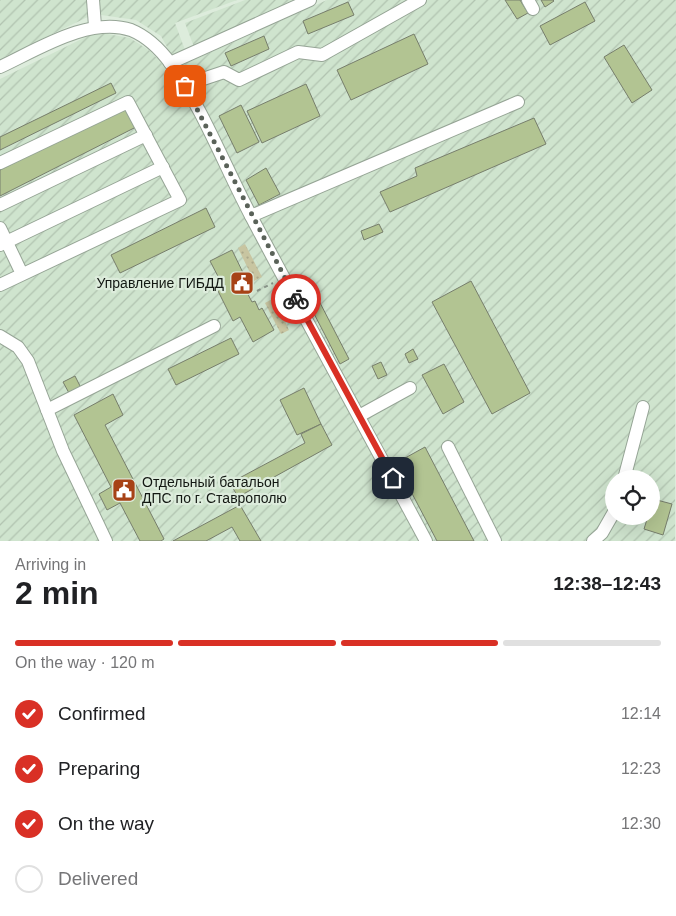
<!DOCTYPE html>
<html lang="en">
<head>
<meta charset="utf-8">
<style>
  :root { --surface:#fff; --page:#f2f2f2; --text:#202124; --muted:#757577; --line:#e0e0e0; --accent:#d93025 }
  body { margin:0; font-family:Helvetica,sans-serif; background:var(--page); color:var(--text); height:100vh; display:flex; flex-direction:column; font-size:19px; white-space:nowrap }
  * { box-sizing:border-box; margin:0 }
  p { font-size:16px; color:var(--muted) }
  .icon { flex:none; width:28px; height:28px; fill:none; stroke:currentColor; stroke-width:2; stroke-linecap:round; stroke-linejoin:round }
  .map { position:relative; height:541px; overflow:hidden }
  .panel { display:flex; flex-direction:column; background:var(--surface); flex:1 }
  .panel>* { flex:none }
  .fabs { position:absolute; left:605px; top:470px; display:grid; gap:10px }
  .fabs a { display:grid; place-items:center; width:55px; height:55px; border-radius:50%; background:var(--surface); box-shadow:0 5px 20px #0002; font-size:25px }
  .pin { position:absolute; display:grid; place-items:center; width:42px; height:42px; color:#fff; margin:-21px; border-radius:10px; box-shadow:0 2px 8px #0006 }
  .courier { position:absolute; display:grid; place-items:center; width:50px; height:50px; margin:-25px; border:4px solid #d93025; border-radius:50%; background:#fff; color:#222; box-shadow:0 1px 6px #0007 }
  .head em { font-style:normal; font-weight:700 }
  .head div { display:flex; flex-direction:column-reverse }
  .head { display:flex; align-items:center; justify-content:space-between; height:85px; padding:0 15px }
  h1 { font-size:32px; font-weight:700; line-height:38px }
  .bar { display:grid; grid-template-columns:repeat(4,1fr); gap:8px 5px; align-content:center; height:60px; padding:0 15px }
  .bar i { height:6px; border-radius:4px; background:var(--line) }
  .bar .selected { background:var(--accent) }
  .bar p { grid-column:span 4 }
  ol { padding:0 15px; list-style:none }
  li { display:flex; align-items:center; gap:15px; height:55px }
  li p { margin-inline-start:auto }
  li .icon { padding:5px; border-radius:50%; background:var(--accent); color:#fff; stroke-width:4 }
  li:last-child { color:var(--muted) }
  li i { width:28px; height:28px; border:2px solid var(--line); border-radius:50% }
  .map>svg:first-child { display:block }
</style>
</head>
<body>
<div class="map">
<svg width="676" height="541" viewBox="0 0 676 541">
  <defs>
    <pattern id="industrial-furrows" width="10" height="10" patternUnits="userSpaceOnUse" patternTransform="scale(1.25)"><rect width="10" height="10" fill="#cfe4ce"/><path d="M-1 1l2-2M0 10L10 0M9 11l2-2" fill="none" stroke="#b1c3b0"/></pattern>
    <pattern id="grass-dots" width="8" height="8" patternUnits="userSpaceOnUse" patternTransform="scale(1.25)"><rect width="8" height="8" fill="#c8c5a1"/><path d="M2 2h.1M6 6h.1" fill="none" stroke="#aba88a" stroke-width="1.8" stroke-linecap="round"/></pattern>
  </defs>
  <rect width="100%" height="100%" fill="#ddecdc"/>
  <g fill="url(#industrial-furrows)" fill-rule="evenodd">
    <path d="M0 0H237L175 23 185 50 172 56 161 36 136 20 94 14 0 59Z"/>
    <path d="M245 0H298L194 47 185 23Z"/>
    <path d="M327 0H676L675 541H0V79L96 32 130 38 150 51 169 71ZM614 479H651V516H614Z"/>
  </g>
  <g fill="url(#grass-dots)">
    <path d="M245 244 262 277 254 281 238 248Z"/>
    <path d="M274 298 289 330 281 334 265 303Z"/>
  </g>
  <g fill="#b2c492" stroke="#777e6c">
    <path d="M505 0H520L528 13 517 19Z"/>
    <path d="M541 0H553L554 1 545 7Z"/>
    <path d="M348 2 354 15 308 34 303 21Z"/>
    <path d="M585 2 595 21 550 45 540 26Z"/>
    <path d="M414 34 428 64 351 100 337 70Z"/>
    <path d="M264 36 269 49 231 66 225 53Z"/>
    <path d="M624 45 652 90 632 103 604 57Z"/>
    <path d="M111 83 116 93 0 150V137Z"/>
    <path d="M306 84 320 116 262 143 247 111Z"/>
    <path d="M127 105 138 126 0 196V170Z"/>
    <path d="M241 105 259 142 237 153 219 116Z"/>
    <path d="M534 118 546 144 390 212 380 192 417 176 415 168Z"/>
    <path d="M266 168 280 194 259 205 246 180Z"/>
    <path d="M206 208 215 227 120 273 111 255Z"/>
    <path d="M379 224 383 232 364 240 361 231Z"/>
    <path d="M232 250 247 281 242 283 252 302 255 301 259 310 262 308 274 330 253 342 240 317 233 321 216 287 222 284 210 261Z"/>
    <path d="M471 281 530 393 492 414 432 302Z"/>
    <path d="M314 284 319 294 310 299 305 289Z"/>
    <path d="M317 297 349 359 340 364 308 302Z"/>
    <path d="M231 338 239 354 176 385 168 369Z"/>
    <path d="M413 349 418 359 409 363 405 354Z"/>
    <path d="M381 362 387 375 378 379 372 366Z"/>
    <path d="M444 364 464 402 443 414 422 375Z"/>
    <path d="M75 376 81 388 69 393 63 382Z"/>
    <path d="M304 388 321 424 297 435 280 400Z"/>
    <path d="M113 394 123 415 105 425 164 539 161 541H140L120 503 107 510 99 494 111 487 74 415Z"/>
    <path d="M321 424 332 445 238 497 230 483 305 443 301 434Z"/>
    <path d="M425 447 474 541H437L396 463Z"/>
    <path d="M653 499 672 504 663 535 644 529 648 516H651Z"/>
    <path d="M240 505 261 541H240L232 527 206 541H173Z"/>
  </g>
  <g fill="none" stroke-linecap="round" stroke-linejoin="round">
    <g stroke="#96a596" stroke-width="14">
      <g id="minor">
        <path d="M93 0 95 26"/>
        <path d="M528 0 533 9"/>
        <path d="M170 63 310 0"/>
        <path d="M0 67C37 50 89 16 131 30 148 37 160 49 171 64 204 111 225 167 252 218 309 326 368 433 426 541"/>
        <path d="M185 85 224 72 239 80 298 52 322 55 420 0"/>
        <path d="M0 163 128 102 180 200 0 285"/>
        <path d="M0 205 146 135"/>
        <path d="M251 216 518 102"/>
        <path d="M0 228 22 274"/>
        <path d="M0 245 163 167"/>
        <path d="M0 336 18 347 28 361 63 451 106 541"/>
        <path d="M47 410 214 326"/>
        <path d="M359 416 410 388"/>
        <path d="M448 447 495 541"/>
        <path d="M624 479 643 407"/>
        <path d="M593 541 602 533 614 512"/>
      </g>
    </g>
    <path stroke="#889387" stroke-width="2" stroke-dasharray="4 4" stroke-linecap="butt" d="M257 291 273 283"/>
    <use href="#minor" stroke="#fff" stroke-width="12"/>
  </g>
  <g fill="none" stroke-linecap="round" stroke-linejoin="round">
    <path stroke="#5a6259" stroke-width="5" stroke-dasharray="0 9" d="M185 86 296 299"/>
    <path stroke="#d93025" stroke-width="6" d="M296 299 393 478"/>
  </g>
  <defs>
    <g id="civic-square" transform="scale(1.25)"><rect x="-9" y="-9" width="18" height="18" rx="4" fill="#a74216" stroke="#ddecdc"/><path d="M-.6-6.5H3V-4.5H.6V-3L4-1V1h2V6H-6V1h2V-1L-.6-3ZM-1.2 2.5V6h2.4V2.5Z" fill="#fff"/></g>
  </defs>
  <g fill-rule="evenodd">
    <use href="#civic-square" x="242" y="283"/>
    <use href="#civic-square" x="124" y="490"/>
  </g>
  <g text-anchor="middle" stroke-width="4.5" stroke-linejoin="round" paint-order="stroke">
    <g font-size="14" fill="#131813" stroke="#ddecdc" text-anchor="end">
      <text x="224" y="288">Управление ГИБДД</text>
      <text x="142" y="487" text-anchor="start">Отдельный батальон<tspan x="142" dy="16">ДПС по г. Ставрополю</tspan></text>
    </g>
  </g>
</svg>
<div class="fabs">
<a><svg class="icon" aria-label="locate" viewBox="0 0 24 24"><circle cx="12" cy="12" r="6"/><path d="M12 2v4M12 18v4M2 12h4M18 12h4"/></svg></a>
</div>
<div class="pin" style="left:185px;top:86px;background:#ea580c"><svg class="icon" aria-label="bag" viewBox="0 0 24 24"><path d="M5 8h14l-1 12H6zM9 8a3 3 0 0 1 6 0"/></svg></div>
<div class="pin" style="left:393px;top:478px;background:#1f2937"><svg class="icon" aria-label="home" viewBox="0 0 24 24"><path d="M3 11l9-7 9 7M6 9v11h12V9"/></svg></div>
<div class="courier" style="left:296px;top:299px"><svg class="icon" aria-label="bike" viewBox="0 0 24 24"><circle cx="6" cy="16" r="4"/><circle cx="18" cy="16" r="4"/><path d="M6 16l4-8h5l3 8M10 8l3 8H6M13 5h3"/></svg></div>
</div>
<section class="panel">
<div class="head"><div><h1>2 min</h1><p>Arriving in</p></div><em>12:38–12:43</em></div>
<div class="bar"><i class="selected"></i><i class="selected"></i><i class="selected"></i><i></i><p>On the way · 120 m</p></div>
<ol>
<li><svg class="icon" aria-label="check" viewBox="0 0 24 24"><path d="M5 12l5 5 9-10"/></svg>Confirmed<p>12:14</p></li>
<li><svg class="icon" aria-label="check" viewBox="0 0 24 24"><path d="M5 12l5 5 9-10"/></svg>Preparing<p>12:23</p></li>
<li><svg class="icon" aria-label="check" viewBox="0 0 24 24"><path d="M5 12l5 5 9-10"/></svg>On the way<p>12:30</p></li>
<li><i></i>Delivered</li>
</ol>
</section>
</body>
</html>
